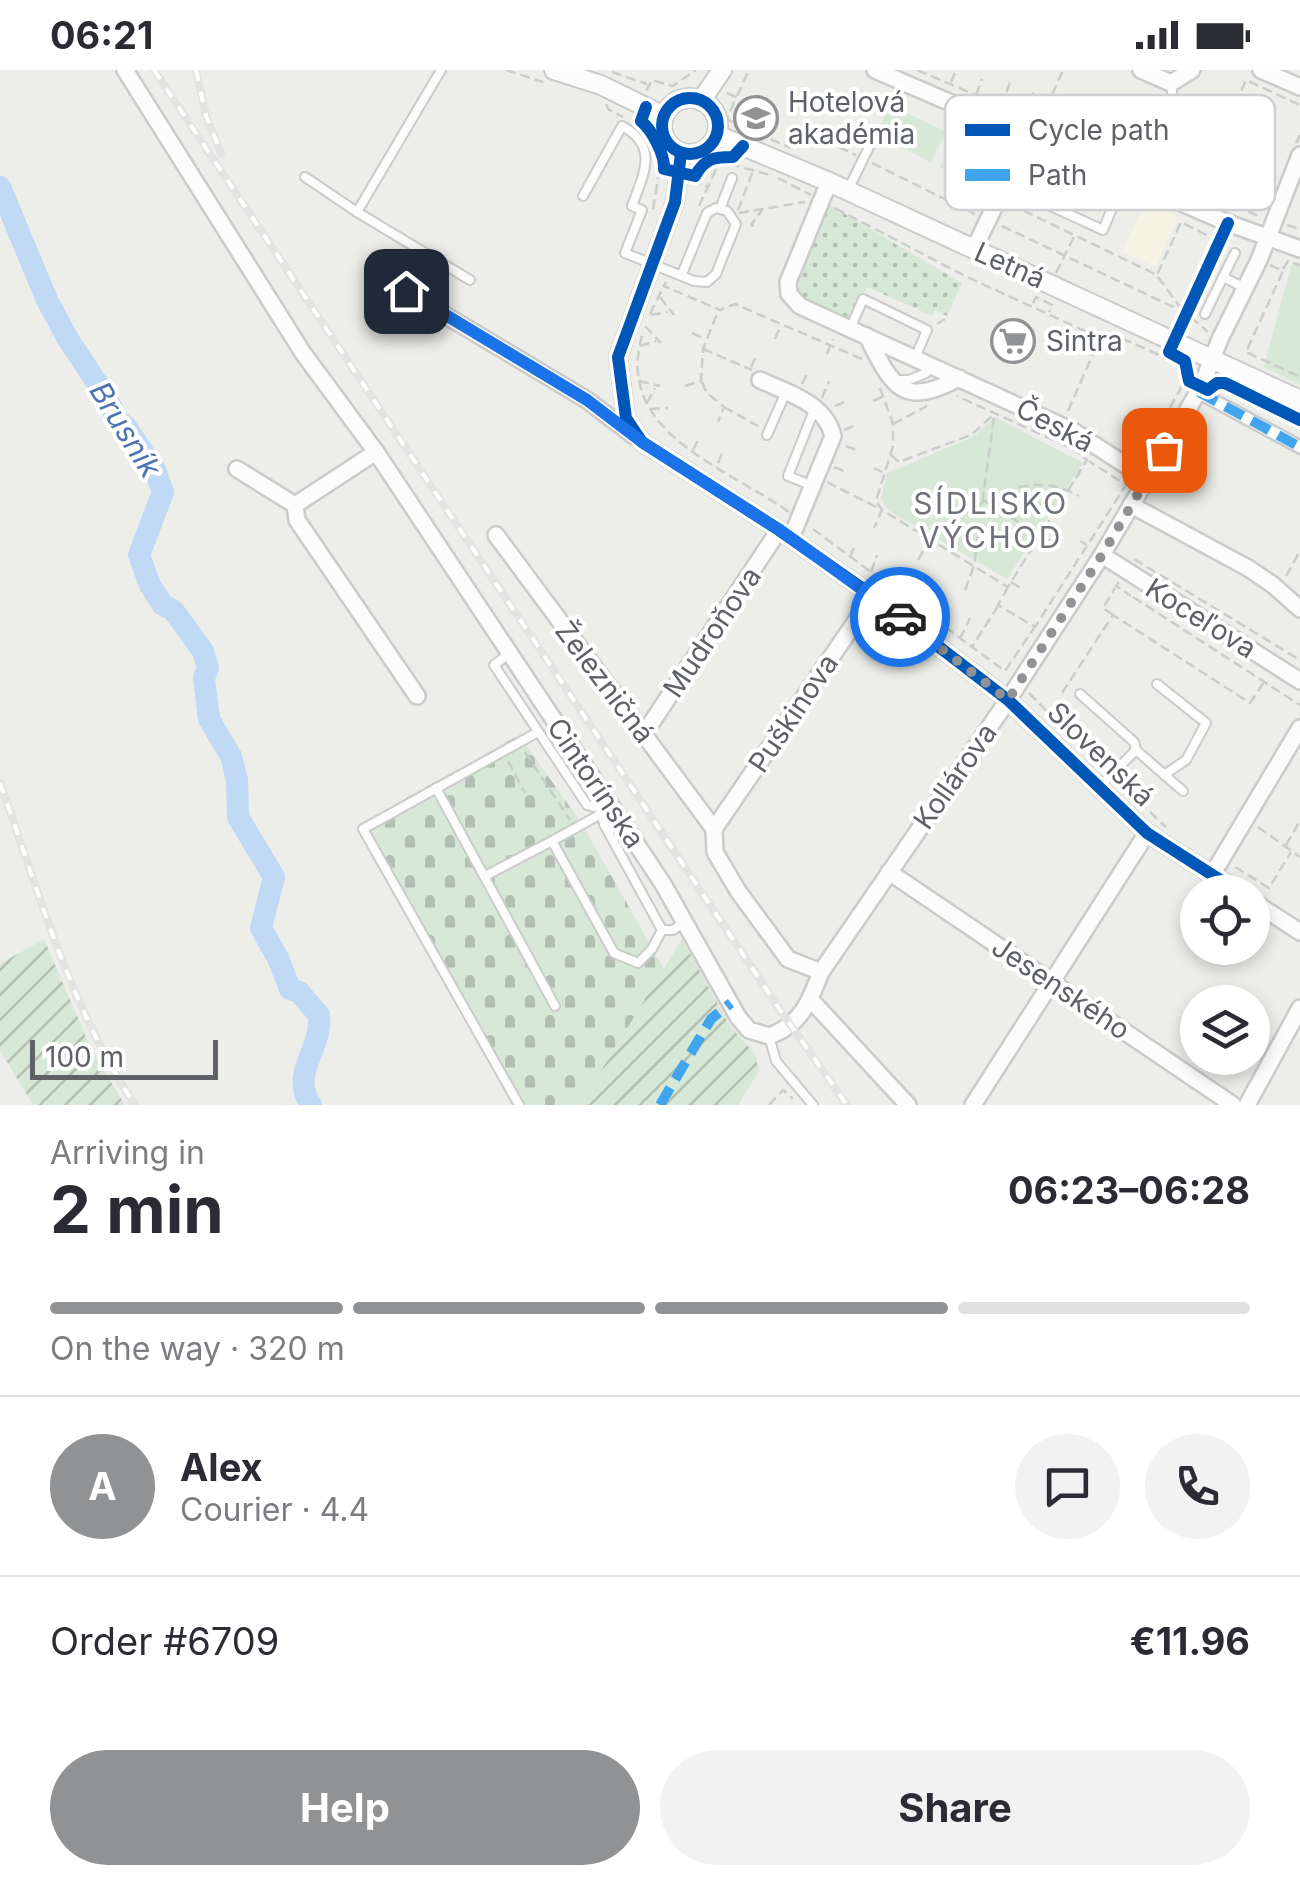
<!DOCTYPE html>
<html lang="en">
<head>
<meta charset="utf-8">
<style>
  :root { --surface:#fff; --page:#f2f2f3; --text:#2b2b33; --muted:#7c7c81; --line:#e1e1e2; --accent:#909294 }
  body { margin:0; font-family:Inter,sans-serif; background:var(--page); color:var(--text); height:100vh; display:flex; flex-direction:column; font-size:38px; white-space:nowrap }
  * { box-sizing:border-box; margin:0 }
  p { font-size:32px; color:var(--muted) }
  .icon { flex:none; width:55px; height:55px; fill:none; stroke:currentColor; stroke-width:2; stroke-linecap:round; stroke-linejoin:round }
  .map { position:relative; height:1035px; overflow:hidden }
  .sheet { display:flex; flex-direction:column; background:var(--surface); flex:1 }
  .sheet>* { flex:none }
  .buttons { position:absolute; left:1180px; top:805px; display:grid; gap:20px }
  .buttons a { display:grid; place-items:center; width:90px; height:90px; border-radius:50%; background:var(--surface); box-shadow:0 5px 15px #0003; font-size:50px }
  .scale { position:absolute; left:30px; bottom:25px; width:188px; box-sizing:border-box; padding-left:10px; border:5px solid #5e6166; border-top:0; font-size:28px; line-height:35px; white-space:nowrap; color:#5e6166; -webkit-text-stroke:8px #fff; paint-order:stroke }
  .pin { position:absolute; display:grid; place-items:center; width:85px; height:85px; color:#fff; margin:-42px; border-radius:20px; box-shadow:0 5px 15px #0006 }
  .courier { position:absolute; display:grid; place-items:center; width:100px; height:100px; margin:-50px; border:8px solid #1a73e8; border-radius:50%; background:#fff; color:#222; box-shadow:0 2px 12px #0007 }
  .headline em { font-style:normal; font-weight:700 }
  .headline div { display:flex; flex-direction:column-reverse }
  .headline { display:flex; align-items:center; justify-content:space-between; height:170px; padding:0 50px }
  h1 { font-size:65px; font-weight:700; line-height:75px }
  .bar { display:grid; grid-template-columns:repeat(4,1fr); gap:15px 10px; align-content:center; height:120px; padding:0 50px }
  .bar i { height:12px; border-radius:8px; background:var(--line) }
  .bar .selected { background:var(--accent) }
  .bar p { grid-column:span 4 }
  .line { display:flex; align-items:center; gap:25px; padding:0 50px; border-top:2px solid var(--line) }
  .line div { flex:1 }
  .round { display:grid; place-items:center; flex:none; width:105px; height:105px; border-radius:52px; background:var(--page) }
  .button { display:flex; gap:20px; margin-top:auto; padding:20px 50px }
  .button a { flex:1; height:115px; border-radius:60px; background:var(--accent); color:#fff; font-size:40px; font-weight:700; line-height:115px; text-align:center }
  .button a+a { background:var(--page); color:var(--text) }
  .status { display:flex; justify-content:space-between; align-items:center; height:70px; padding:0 50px; background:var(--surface); direction:ltr }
  .status svg { height:28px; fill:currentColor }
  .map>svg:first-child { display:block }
</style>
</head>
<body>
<div class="status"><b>06:21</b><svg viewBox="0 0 49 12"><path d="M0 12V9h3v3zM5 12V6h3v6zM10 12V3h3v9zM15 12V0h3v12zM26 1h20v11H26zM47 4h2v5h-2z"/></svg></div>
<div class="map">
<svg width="1300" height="1035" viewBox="0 0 1300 1035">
  <defs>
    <pattern id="grass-dots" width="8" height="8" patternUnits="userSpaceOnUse" patternTransform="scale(2.5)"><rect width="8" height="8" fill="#d7e8d7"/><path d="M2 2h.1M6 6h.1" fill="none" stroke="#b2bfb2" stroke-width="1.8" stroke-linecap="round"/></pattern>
    <pattern id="cemetery-stones" width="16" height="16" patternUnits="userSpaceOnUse" patternTransform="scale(2.5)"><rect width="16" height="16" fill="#d7e8d7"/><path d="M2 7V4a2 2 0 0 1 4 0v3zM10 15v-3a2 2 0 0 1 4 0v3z" fill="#b2bfb2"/></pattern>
    <pattern id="garden-furrows" width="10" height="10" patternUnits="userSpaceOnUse" patternTransform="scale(2.5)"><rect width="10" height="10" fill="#d7e8d7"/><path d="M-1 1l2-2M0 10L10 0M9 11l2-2" fill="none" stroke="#b2bfb2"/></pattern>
  </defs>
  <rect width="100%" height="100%" fill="#edede9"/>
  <path fill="#f5f3e4" d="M1145 131 1178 146 1156 197 1122 182Z"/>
  <path fill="url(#grass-dots)" d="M828 134 962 213 947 246 935 240 932 246 867 217 848 248C834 242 807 235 799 222 790 206 821 151 828 134Z"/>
  <path fill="url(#cemetery-stones)" d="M519 665 582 754 665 901 580 1035H513L356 756Z"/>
  <g fill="#d7e8d7">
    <path d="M890 35 946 62 931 92 876 65Z"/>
    <path d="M960 54 986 67 966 109 940 97Z"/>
    <path d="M1292 192 1300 195V315L1264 297Z"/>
    <path d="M995 347 1083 393 1007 509 889 441 881 429 887 403 973 367Z"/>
  </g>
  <g fill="url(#garden-furrows)">
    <path d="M44 869 92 981 125 1035H33L0 980V894Z"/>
    <path d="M682 869 730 956 755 984 759 1001 738 1035H580Z"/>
  </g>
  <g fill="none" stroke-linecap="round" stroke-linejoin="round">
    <path stroke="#c0d9f4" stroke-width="22" d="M0 117 47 230 68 269 105 325 118 350 126 357 155 400 163 422 139 485 150 515 163 535 173 540 203 581 208 598 204 608 209 649 231 686 237 710 238 747 274 807 261 858 278 888 290 919 299 922 319 945C323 979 289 1003 311 1035"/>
    <g stroke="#cacbca" stroke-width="12">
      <g id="service">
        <path d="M441 0 357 142 470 210"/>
        <path d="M1171 13 1174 37 1177 40 1235 63"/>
        <path d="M1177 40 1209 63 1240 77 1251 52"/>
        <path d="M305 107 357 142"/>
        <path d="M1005 115 1103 160 1115 131 1018 90"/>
        <path d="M848 120 871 73"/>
        <path d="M583 126 622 56C660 76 643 105 632 136L642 140 625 183 694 211 707 212 716 204 736 154 727 141 716 138 707 143 682 204"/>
        <path d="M720 139 732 108"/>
        <path d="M1223 207 1235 183"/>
        <path d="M1205 244 1223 207 1245 218"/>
        <path d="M850 259 863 229 927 260 915 288"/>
        <path d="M896 310H909L926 303"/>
        <path d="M767 365 786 322"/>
        <path d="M813 416 788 406 815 338"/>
        <path d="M510 583 494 595 587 735 600 738 608 733"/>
        <path d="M1157 614 1206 653 1186 690 1164 705"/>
        <path d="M1080 624 1134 672 1136 680"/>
        <path d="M1099 717 1136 680 1183 721"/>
        <path d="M436 718 555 936"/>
        <path d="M600 738 604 754 662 860H673L683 853"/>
        <path d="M552 771 601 744"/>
        <path d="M485 806 552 771 614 883 638 893 652 879 662 860"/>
        <path d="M769 966 776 991 813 1035"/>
        <path d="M519 1035 363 759 538 662"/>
      </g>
    </g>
    <g stroke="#cacbca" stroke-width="16">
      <path id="pedestrian" d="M1198 322 1300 377"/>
    </g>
    <g stroke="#cacbca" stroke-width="20">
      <g id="minor">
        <path d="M125 0 303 283 376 382 663 814 738 947 749 960 769 966C801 955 810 931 821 902L1008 630 1102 485 1201 317 1220 269 1259 190 1300 85"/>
        <path d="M875 0 1228 153 1300 179"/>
        <path d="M1141 0 1171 13 1192 0"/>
        <path d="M1261 0 1300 17"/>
        <path d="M681 83 675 132 618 287 626 348 642 372 779 460 873 526 1008 630 1147 763 1239 822"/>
        <path d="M829 112 788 212 789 224 800 236 1073 361 1147 409"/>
        <path d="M974 179 1028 67"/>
        <path d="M405 221 587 330 634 366"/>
        <path d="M867 266C892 316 902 339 959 308"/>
        <path d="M760 310C788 323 825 333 833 366L791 468"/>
        <path d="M376 382 295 435 297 450 417 626"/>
        <path d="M237 399 295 435"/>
        <path d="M1131 435 1248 498 1273 515 1300 539"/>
        <path d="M496 465 714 759"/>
        <path d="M1102 485 1300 611"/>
        <path d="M644 664 779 460"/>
        <path d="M714 759 873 526"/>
        <path d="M714 759 715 782 738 821 788 889 821 902"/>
        <path d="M889 802 1233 1035"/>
        <path d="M1212 805 1300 658"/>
        <path d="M1252 831 1300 862"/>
        <path d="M811 930 908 1035"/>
        <path d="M973 1035 1147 763"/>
        <path d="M1247 1035 1300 938"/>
      </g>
    </g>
    <g stroke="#cacbca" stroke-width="22">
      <g id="tertiary">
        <path d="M554 0 601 15 664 46"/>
        <circle cx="690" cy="56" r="28"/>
        <path d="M701 31 722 0"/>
        <path d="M717 65 829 112 1300 330"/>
      </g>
    </g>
    <g stroke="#c9cecb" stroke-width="2.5" stroke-dasharray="10 5" stroke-linecap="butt">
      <path d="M506 0 543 12"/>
      <path d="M917 0 1261 147"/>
      <path d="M612 2 647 14"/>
      <path d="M951 12 956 0"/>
      <path d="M646 21 652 10 673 16 696 0"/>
      <path d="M727 23 736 27 727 49 741 57"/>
      <path d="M976 25 982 9"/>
      <path d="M737 26 749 0"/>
      <path d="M606 34 609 40 623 47"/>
      <path d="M1001 36 1011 10"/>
      <path d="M1024 46 1034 21"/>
      <path d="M1229 48 1246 10 1300 35"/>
      <path d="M1040 52 1063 0"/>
      <path d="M743 57 791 78"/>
      <path d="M1296 73 1300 65"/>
      <path d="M839 77 856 85"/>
      <path d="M656 85 660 96 659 106 663 107"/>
      <path d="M872 93 977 145"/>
      <path d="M778 108 811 125"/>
      <path d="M691 112 707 116"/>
      <path d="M1010 134 1157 205 1181 152 1226 175"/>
      <path d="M699 136 720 91 770 105"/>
      <path d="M835 138 965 206 1100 268"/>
      <path d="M653 139 658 108"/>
      <path d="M738 140 753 101"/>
      <path d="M739 143 805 132"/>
      <path d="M1287 155 1300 159"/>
      <path d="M754 156 751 155 762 140"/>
      <path d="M1002 156 1186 243 1208 262"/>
      <path d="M1270 195 1283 201 1246 282 1300 307"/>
      <path d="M1283 199 1288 191 1300 195"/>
      <path d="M1056 203 1075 165"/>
      <path d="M1158 207 1183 241"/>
      <path d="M666 212 664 216 720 240 735 234 864 290"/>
      <path d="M660 227 674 245"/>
      <path d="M1033 233 1036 227 1052 235 1049 242"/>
      <path d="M650 244 664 216"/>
      <path d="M651 245 668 242"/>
      <path d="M937 254 945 249"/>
      <path d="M645 256 661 273"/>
      <path d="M1177 258 1220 166"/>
      <path d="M692 263 705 269"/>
      <path d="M642 266C614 363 726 397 789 442"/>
      <path d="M775 269 781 255"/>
      <path d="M640 276 656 271"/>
      <path d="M703 279 752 300"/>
      <path d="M827 284 833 269"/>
      <path d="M751 297 756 286"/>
      <path d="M639 311 660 316"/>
      <path d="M702 312 706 322 724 337 718 352"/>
      <path d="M802 314 808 302"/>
      <path d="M685 316 701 311 703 279 718 241"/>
      <path d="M880 318 893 354V376L876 431 882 440 1008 517 1087 390 1073 379 957 326"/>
      <path d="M822 328 829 311"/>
      <path d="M873 331 882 327"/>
      <path d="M647 333 655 318"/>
      <path d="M835 336 847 331"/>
      <path d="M724 337 758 356"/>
      <path d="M650 339 668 338"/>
      <path d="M1068 341 1100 268 1108 262 1175 292 1184 313"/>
      <path d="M893 354 927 336"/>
      <path d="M844 360 856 355"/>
      <path d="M846 376 856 380"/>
      <path d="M1148 377 1183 314"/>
      <path d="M693 380 698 370"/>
      <path d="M891 385 899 392 971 365 993 345"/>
      <path d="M718 393 723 381"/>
      <path d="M834 397 846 402"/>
      <path d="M874 398 882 402"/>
      <path d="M827 412 882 440 874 458"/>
      <path d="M984 431 1051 471"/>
      <path d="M813 459 972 577"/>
      <path d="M928 469C973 438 1023 394 1079 426"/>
      <path d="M1080 471 1087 475"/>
      <path d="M850 487 855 475"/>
      <path d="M1134 489 1300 590"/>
      <path d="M918 490 929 471"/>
      <path d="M871 502 877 485"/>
      <path d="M1286 506 1300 481"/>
      <path d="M1011 512 1022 519"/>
      <path d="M1119 512 1116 516 1131 526"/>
      <path d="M1008 517 998 535 1035 557 1126 415 1089 391"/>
      <path d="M896 519 901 506"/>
      <path d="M965 520 974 496 994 346"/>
      <path d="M1133 527 1300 635"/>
      <path d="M920 535 926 518"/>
      <path d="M998 536 972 577 1005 601 1034 558"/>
      <path d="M1113 545 1103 538 1115 518"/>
      <path d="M874 547 892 560"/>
      <path d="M940 552 946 537"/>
      <path d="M960 569 970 548"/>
      <path d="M1029 623 1104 699"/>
      <path d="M1062 623 1113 545 1250 633 1264 612"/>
      <path d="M525 682 570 750"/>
      <path d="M508 691 525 723"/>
      <path d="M1117 711 1166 757"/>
      <path d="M1258 757 1300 787"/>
      <path d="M1286 775 1300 751"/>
      <path d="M1235 797 1269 818 1291 782"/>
      <path d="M769 1035 783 1020 793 1029"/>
    </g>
    <use href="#service" stroke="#fcfcfc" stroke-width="8"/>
    <use href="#pedestrian" stroke="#fcfcfc" stroke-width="11"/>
    <use href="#minor" stroke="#fcfcfc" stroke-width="15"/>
    <use href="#tertiary" stroke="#fcfcfc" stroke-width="18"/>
    <g stroke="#e3e3e3" stroke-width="8">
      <g id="rail">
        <path d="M154 0 780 940 847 1035"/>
        <path d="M196 0 206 46 221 83"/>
        <path d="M0 713C39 822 70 938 135 1035"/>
      </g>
    </g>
    <use href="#rail" stroke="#fff" stroke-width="4" stroke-dasharray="11" stroke-linecap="butt"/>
    <g stroke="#41a5ee" stroke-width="10" stroke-dasharray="20 10" stroke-linecap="butt">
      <path d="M1199 322 1300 377"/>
      <path d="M660 1035 711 949 731 933"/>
    </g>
    <g stroke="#fff" stroke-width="19">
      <g id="cycleway">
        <circle cx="690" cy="56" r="28"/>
        <path d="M646 37 641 51C652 60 665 85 664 99L695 106C705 88 714 87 733 87L743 76"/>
        <path d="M681 83 675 132 618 287 626 348 642 372 779 460 873 526 1008 630 1147 763 1239 822"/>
        <path d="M1228 153 1169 282 1185 291 1189 311 1208 320 1217 313H1225L1300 350"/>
      </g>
    </g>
    <use href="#cycleway" stroke="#0057b8" stroke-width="12"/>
  </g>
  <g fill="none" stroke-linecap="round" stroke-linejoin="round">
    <path stroke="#909294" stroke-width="10" stroke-dasharray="0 18" d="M900 547 1008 630 1102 485 1164 380"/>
    <path stroke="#1a73e8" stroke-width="12" d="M406 221 587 330 642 372 780 460 900 547"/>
  </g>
  <defs>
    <g id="school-ring" transform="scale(2.25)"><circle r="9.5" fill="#fff" stroke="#909294" stroke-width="1.5"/><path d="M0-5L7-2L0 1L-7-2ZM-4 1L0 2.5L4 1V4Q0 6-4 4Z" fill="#909294"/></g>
    <g id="supermarket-ring" transform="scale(2.25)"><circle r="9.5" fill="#fff" stroke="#909294" stroke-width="1.5"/><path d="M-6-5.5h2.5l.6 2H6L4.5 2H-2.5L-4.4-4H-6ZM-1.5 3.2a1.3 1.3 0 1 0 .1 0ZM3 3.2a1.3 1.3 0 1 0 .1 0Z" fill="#909294"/></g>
  </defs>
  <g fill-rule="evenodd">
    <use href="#school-ring" x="756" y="48"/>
    <use href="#supermarket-ring" x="1013" y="271"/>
  </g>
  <g text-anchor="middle" stroke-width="8" stroke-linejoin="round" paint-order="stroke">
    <g font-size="28" fill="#5e6166" stroke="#fff" text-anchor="start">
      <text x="788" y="42">Hotelová<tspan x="788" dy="32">akadémia</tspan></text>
      <text x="1046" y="281">Sintra</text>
    </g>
    <g font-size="28" fill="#5e6166" stroke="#fff">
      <text transform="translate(1010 195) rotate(24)" y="10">Letná</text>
      <text transform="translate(1055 355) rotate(28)" y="10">Česká</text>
      <text transform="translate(1201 548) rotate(32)" y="10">Koceľova</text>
      <text transform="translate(712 562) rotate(-56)" y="10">Mudroňova</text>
      <text transform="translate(605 612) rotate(53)" y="10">Železničná</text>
      <text transform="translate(793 643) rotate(-56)" y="10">Puškinova</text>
      <text transform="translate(1101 684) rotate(44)" y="10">Slovenská</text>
      <text transform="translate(955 706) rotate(-55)" y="10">Kollárova</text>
      <text transform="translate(596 713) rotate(56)" y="10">Cintorínska</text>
      <text transform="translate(1061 918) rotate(34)" y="10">Jesenského</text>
    </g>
    <g font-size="30" font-style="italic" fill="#4e75b2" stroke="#fff">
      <text transform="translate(125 360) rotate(58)" y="10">Brusník</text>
    </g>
    <g font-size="30" letter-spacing="2.5" fill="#6f7277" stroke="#fff">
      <text x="991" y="444">SÍDLISKO<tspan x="991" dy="34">VÝCHOD</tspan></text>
    </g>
  </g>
  <rect x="945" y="25" width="330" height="115" rx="15" fill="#fff" stroke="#cfd0d1" stroke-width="2.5"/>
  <rect x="965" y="54" width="45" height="12" fill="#0057b8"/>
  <rect x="965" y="99" width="45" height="12" fill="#41a5ee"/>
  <g font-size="28" fill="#5e6166">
    <text x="1028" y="70">Cycle path</text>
    <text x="1028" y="115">Path</text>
  </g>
</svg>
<div class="buttons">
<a><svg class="icon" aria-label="locate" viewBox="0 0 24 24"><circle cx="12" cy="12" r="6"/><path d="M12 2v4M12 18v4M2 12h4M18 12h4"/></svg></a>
<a><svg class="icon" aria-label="layers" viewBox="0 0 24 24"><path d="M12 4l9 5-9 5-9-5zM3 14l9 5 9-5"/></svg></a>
</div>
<div class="scale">100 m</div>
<div class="pin" style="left:1164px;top:380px;background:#ea580c"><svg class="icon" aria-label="bag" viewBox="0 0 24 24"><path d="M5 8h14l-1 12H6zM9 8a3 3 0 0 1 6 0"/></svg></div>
<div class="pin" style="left:406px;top:221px;background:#1f2937"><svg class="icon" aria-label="home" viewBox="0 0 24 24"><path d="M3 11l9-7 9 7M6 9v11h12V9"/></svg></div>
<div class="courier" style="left:900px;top:547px"><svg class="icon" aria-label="car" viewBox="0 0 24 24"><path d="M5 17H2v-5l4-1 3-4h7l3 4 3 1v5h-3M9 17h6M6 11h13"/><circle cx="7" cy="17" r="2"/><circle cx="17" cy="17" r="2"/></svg></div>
</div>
<section class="sheet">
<div class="headline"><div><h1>2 min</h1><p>Arriving in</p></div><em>06:23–06:28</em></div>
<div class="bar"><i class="selected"></i><i class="selected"></i><i class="selected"></i><i></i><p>On the way · 320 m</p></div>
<div class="line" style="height:180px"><b class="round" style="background:var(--accent);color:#fff">A</b><div><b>Alex</b><p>Courier · 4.4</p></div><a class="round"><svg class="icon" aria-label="chat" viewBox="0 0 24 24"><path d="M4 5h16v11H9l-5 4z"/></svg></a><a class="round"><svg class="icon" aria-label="phone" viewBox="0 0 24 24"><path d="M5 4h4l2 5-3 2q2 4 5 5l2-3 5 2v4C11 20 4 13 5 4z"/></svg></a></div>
<div class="line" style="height:130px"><div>Order #6709</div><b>€11.96</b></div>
<div class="button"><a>Help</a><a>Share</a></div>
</section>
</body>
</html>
